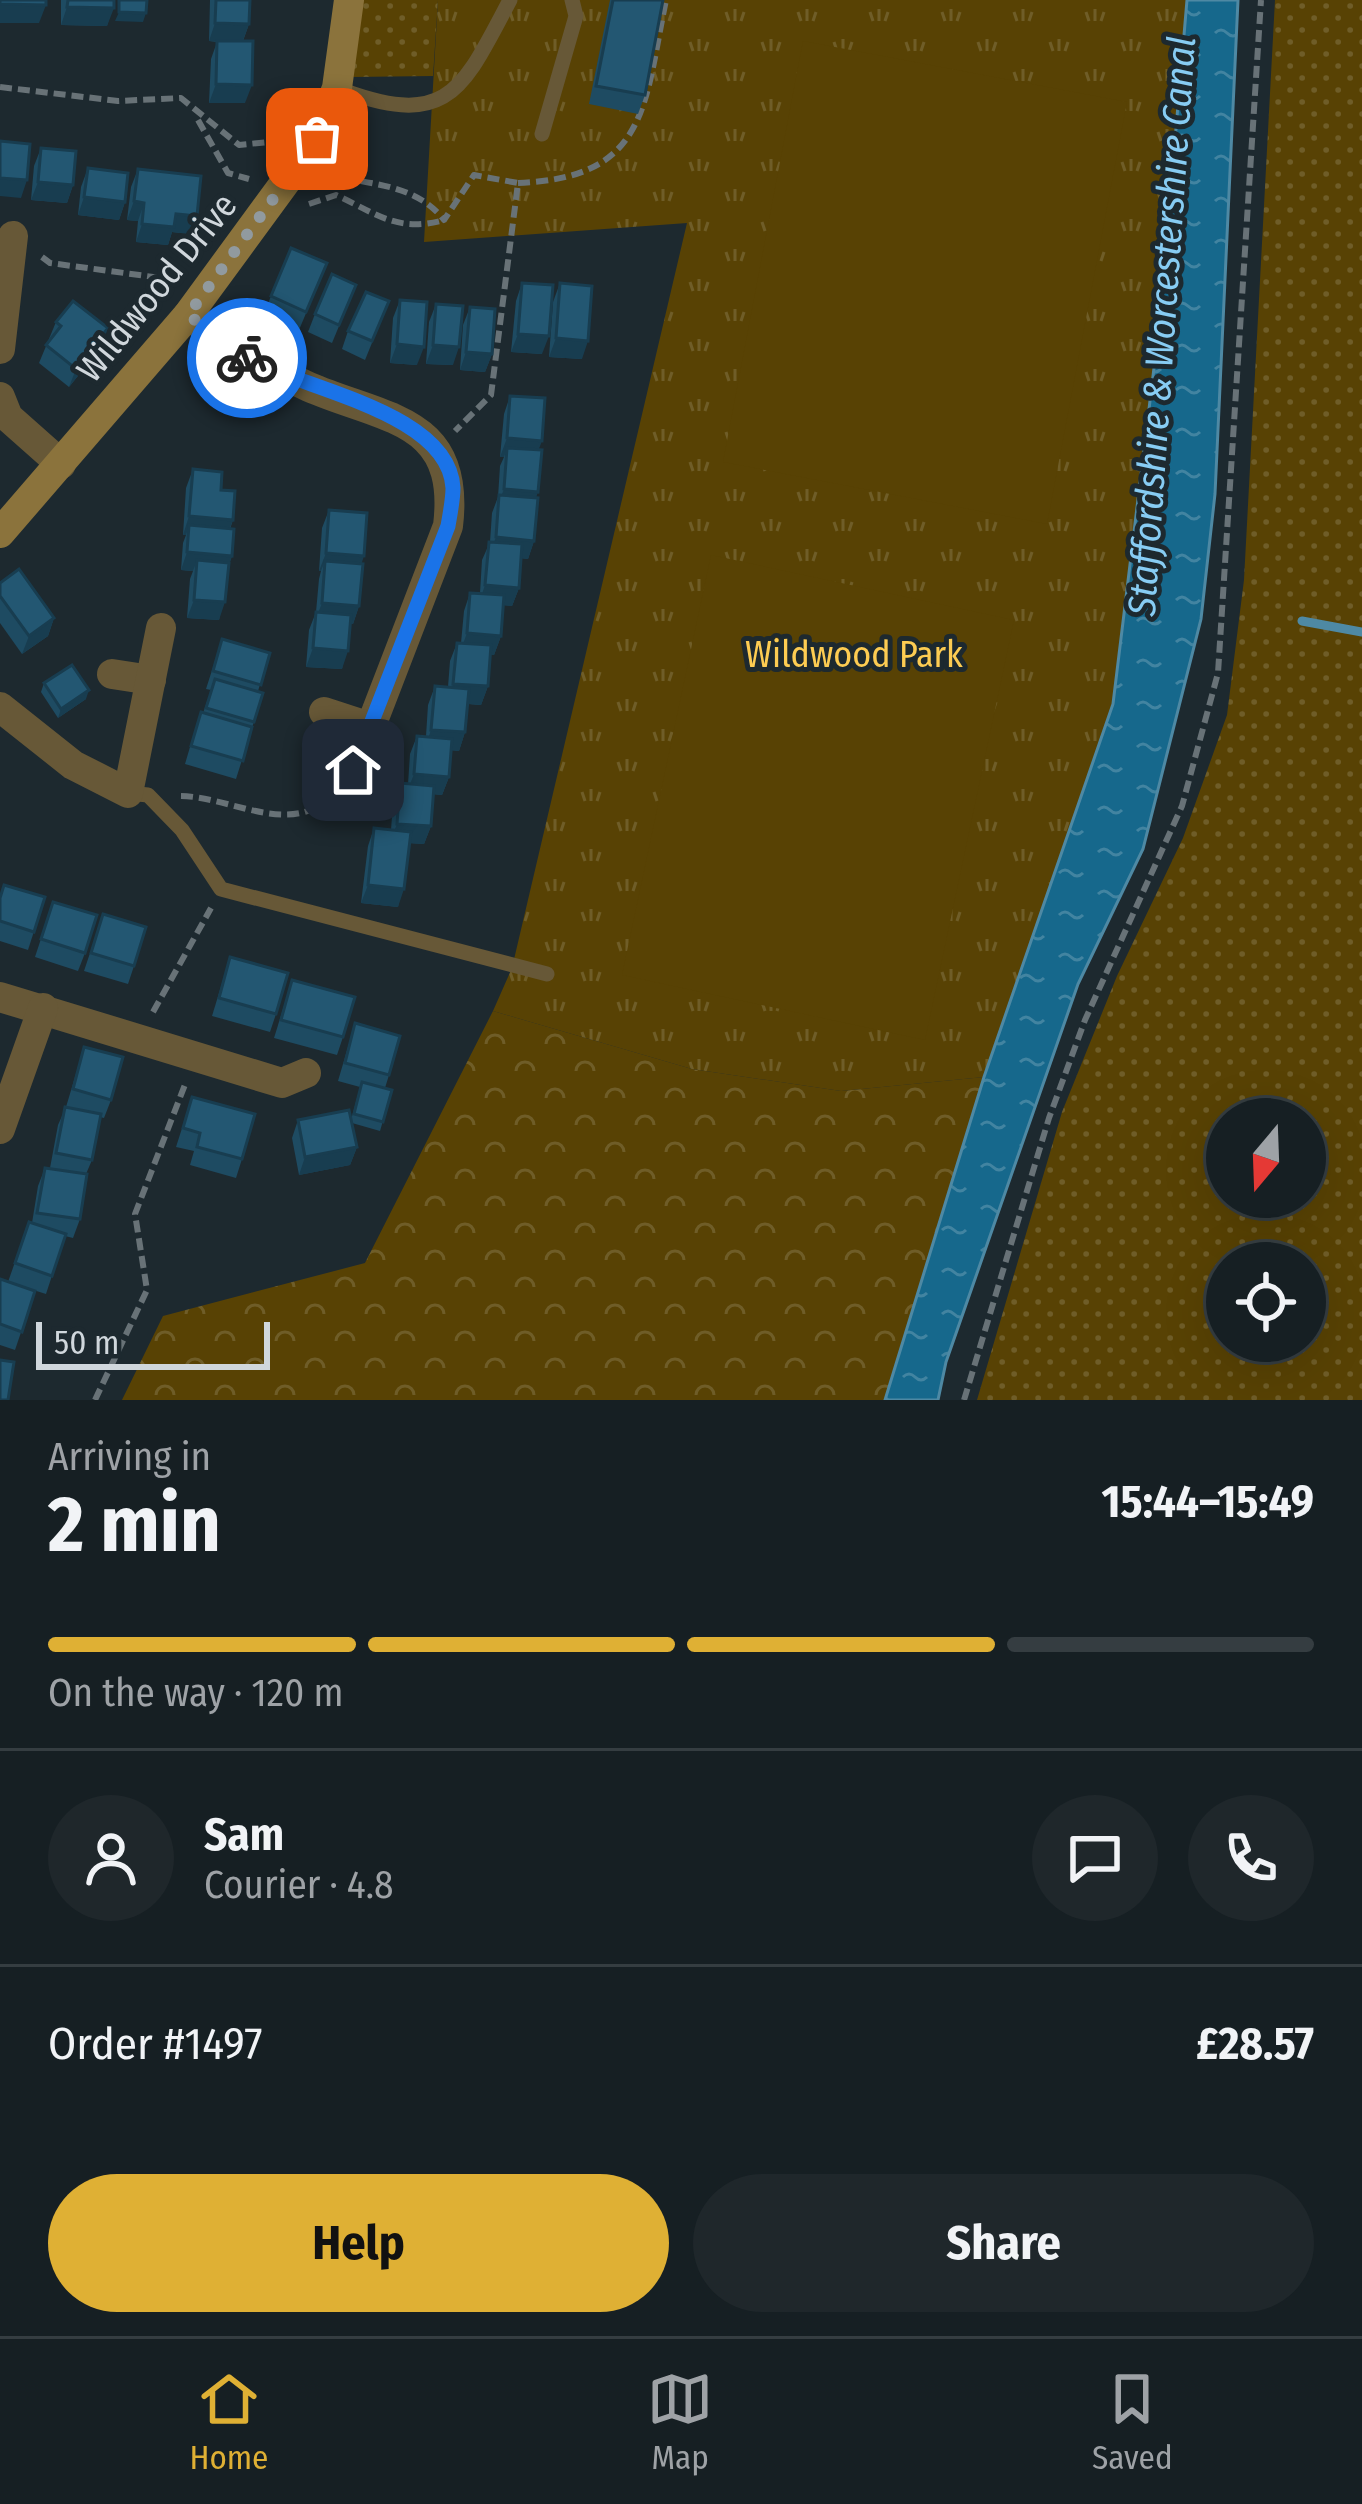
<!DOCTYPE html>
<html lang="en">
<head>
<meta charset="utf-8">
<style>
  :root { --surface:#161f23; --page:#1f272b; --text:#f1f3f6; --muted:#9ea2a6; --line:#353d41; --accent:#dfb034 }
  body { margin:0; font-family:"Fira Sans Condensed",sans-serif; background:var(--page); color:var(--text); height:100vh; display:flex; flex-direction:column; font-size:45px; white-space:nowrap }
  * { box-sizing:border-box; margin:0 }
  p { font-size:39px; color:var(--muted) }
  .icon { flex:none; width:66px; height:66px; fill:none; stroke:currentColor; stroke-width:2; stroke-linecap:round; stroke-linejoin:round }
  .map { position:relative; height:1400px; overflow:hidden }
  .panel { display:flex; flex-direction:column; background:var(--surface); flex:1 }
  .panel>* { flex:none }
  .needle { width:78px; rotate:199deg }
  .controls { position:absolute; left:1206px; top:1098px; display:grid; gap:24px }
  .controls a { display:grid; place-items:center; width:120px; height:120px; border-radius:50%; background:var(--surface); box-shadow:0 12px 48px #0002,0 0 0 3px var(--line); font-size:60px }
  .scale { position:absolute; left:36px; bottom:30px; width:234px; box-sizing:border-box; padding-left:12px; border:6px solid #d0d7dc; border-top:0; font-size:33px; line-height:42px; white-space:nowrap; color:#d0d7dc; -webkit-text-stroke:9px #1d292f; paint-order:stroke }
  .pin { position:absolute; display:grid; place-items:center; width:102px; height:102px; color:#fff; margin:-51px; border-radius:24px; box-shadow:0 6px 18px #0006 }
  .courier { position:absolute; display:grid; place-items:center; width:120px; height:120px; margin:-60px; border:9px solid #1a73e8; border-radius:50%; background:#fff; color:#222; box-shadow:0 3px 15px #0007 }
  .headline em { font-style:normal; font-weight:700 }
  .headline div { display:flex; flex-direction:column-reverse }
  .headline { display:flex; align-items:center; justify-content:space-between; height:204px; padding:0 48px }
  h1 { font-size:78px; font-weight:700; line-height:90px }
  .bar { display:grid; grid-template-columns:repeat(4,1fr); gap:18px 12px; align-content:center; height:144px; padding:0 48px }
  .bar i { height:15px; border-radius:9px; background:var(--line) }
  .bar .selected { background:var(--accent) }
  .bar p { grid-column:span 4 }
  .line { display:flex; align-items:center; gap:30px; padding:0 48px; border-top:3px solid var(--line) }
  .line div { flex:1 }
  .round { display:grid; place-items:center; flex:none; width:126px; height:126px; border-radius:63px; background:var(--page) }
  .primary-button { display:flex; gap:24px; margin-top:auto; padding:24px 48px }
  .primary-button a { flex:1; height:138px; border-radius:72px; background:var(--accent); color:#111; font-size:48px; font-weight:700; line-height:138px; text-align:center }
  .primary-button a+a { background:var(--page); color:var(--text) }
  .menu { display:flex; justify-content:space-around; align-items:center; height:168px; border-top:3px solid var(--line); background:var(--surface); font-size:33px; color:var(--muted) }
  .menu a { display:grid; justify-items:center; gap:6px }
  .menu .selected { color:var(--accent) }
  .map>svg:first-child { display:block }
</style>
</head>
<body>
<div class="map">
<svg width="1362" height="1400" viewBox="0 0 1362 1400">
  <defs>
    <pattern id="grass-dots" width="8" height="8" patternUnits="userSpaceOnUse" patternTransform="scale(3)"><rect width="8" height="8" fill="#584204"/><path d="M2 2h.1M6 6h.1" fill="none" stroke="#6f5d28" stroke-width="1.8" stroke-linecap="round"/></pattern>
    <pattern id="forest-crowns" width="20" height="18" patternUnits="userSpaceOnUse" patternTransform="scale(3)"><rect width="20" height="18" fill="#584204"/><path d="M2 6a3 3 0 1 1 6 0M12 15a3 3 0 1 1 6 0" fill="none" stroke="#6f5d28"/></pattern>
    <pattern id="park-tufts" width="24" height="20" patternUnits="userSpaceOnUse" patternTransform="scale(3)"><rect width="24" height="20" fill="#584204"/><path d="M3 7l-1-3M5 7V3M7 7l1-3M15 17l-1-3M17 17v-4M19 17l1-3" fill="none" stroke="#6f5d28"/></pattern>
    <pattern id="water-ripples" width="26" height="14" patternUnits="userSpaceOnUse" patternTransform="scale(3)"><rect width="26" height="14" fill="#16688c"/><path d="M2 4q2-2 4 0t4 0M15 11q2-2 4 0t4 0" fill="none" stroke="#4284a1"/></pattern>
  </defs>
  <rect width="100%" height="100%" fill="#1d292f"/>
  <g fill="url(#grass-dots)" fill-rule="evenodd">
    <path d="M354 0H438L433 76 351 77Z"/>
    <path d="M1275 0H1362V1400H977L1062 1112 1117 976 1183 838 1227 715 1244 580ZM1305 1119V1197H1227V1119ZM1305 1263V1341H1227V1263Z"/>
  </g>
  <path fill="url(#forest-crowns)" d="M493 1011 692 1069 841 1091 984 1077 885 1400H122L163 1316 365 1263Z"/>
  <path fill="url(#park-tufts)" d="M438 0H1187L1159 327 1113 704 984 1077 841 1091 692 1069 493 1011 512 968 687 223 424 242Z"/>
  <g fill="#584204">
    <path d="M803 41 1127 102 1047 524 723 462Z"/>
    <path d="M711 555 1014 620 925 1040 622 975Z"/>
  </g>
  <path fill="url(#water-ripples)" stroke="#4e89a4" stroke-width="3" d="M1187 0H1238L1215 494 1201 619 1143 849 1078 984 946 1362 938 1400H885L984 1077 1113 704 1159 327Z"/>
  <g fill="none" stroke-linecap="round" stroke-linejoin="round">
    <path stroke="#4e89a4" stroke-width="9" d="M1302 621 1362 632"/>
    <g stroke="#687277" stroke-width="6" stroke-dasharray="12 6" stroke-linecap="butt">
      <path d="M0 87 118 101 181 98 239 145 278 141"/>
      <path d="M198 120 228 173 249 179"/>
      <path d="M343 178C381 185 419 188 444 220L474 175 518 183 491 395 455 431"/>
      <path d="M518 183C648 178 644 106 666 0"/>
      <path d="M309 204 336 195C377 214 398 233 444 220"/>
      <path d="M42 257 50 263 176 280"/>
      <path d="M181 796C234 797 295 841 337 790"/>
      <path d="M153 1012 211 908"/>
      <path d="M95 1400 147 1290 135 1214 186 1082"/>
      <path d="M964 1400 1049 1118 1085 1020 1182 806 1218 673 1261 0"/>
    </g>
    <g stroke="#675837" stroke-width="15">
      <path d="M337 88C449 131 462 90 510 0"/>
      <path d="M542 134 576 16 572 0"/>
      <path d="M128 793 148 795 182 830 221 889 547 974"/>
    </g>
    <g stroke="#675837" stroke-width="30">
      <path d="M188 315C227 344 264 367 309 387 386 420 461 418 448 526L354 770"/>
      <path d="M0 349 13 236"/>
      <path d="M0 397 8 417 61 464"/>
      <path d="M112 674 151 680"/>
      <path d="M0 707 73 765 128 793 161 628"/>
      <path d="M324 712 370 727"/>
      <path d="M0 997 282 1083 306 1073"/>
      <path d="M0 1129 43 1008"/>
    </g>
    <path stroke="#8b733c" stroke-width="30" d="M0 533 188 315 317 139 337 88 349 0"/>
  </g>
  <g fill="#1e4b62">
    <path d="M61 0H114L107 26 61 25Z"/>
    <path d="M210 0H250L249 24 243 41 245 103H209L211 59 217 42 209 41Z"/>
    <path d="M610 0H663L645 95 638 114 589 104Z"/>
    <path d="M41 148 73 185 67 203 31 200 34 166Z"/>
    <path d="M88 168 125 202 119 220 78 215 81 187Z"/>
    <path d="M138 169 197 216 190 234 172 232 168 245 136 242 138 221 127 220 131 187Z"/>
    <path d="M327 263 299 330 264 314 271 296Z"/>
    <path d="M522 283 542 354 511 352 516 301Z"/>
    <path d="M560 283 582 359 549 357 553 302Z"/>
    <path d="M356 285 332 343 308 332 315 314Z"/>
    <path d="M400 300 417 365 390 363 393 318Z"/>
    <path d="M389 301 365 360 342 349 348 331Z"/>
    <path d="M436 304 453 365 426 364 429 322Z"/>
    <path d="M470 307 492 354 485 372 460 370 463 325Z"/>
    <path d="M56 322 102 346 69 387 39 363Z"/>
    <path d="M510 396 538 450 534 541 528 559 521 558 519 588 512 606 503 605 501 636 494 655 490 654 488 686 481 705 468 704 465 732 459 751 451 750 449 777 442 795 433 794 431 826 424 844 409 843 398 907 361 903 368 846 374 828 391 830 393 802 400 783 408 784 410 754 417 736H426L428 705 435 686 448 687 450 661 457 643H461L464 611 470 593H480L482 560 490 542 492 513 498 497 500 466 504 457H500L504 414Z"/>
    <path d="M193 469 221 490 233 520 230 529 232 556 228 567 219 620 187 618 190 579 193 571 181 570 183 543 186 535H183L186 488Z"/>
    <path d="M329 510 361 564 359 606 353 624H350L342 669 306 667 309 630 316 612 319 579 321 571H319L322 528Z"/>
    <path d="M0 583 54 618 48 636 22 654 0 623Z"/>
    <path d="M222 639 270 653 258 691 263 693 236 779 185 764 195 730 201 712 203 713 211 690 206 689Z"/>
    <path d="M44 683 86 699 58 718 41 692Z"/>
    <path d="M0 896 45 897 28 950 0 941Z"/>
    <path d="M53 902 85 953 78 971 35 957Z"/>
    <path d="M103 914 134 966 128 984 84 971Z"/>
    <path d="M230 957 276 1014 270 1032 212 1016Z"/>
    <path d="M292 980 343 1037 337 1055 274 1038Z"/>
    <path d="M355 1023 389 1075 385 1088 392 1090 380 1131 352 1123 357 1147 350 1165 299 1175 292 1138 298 1120H351L360 1087 338 1081Z"/>
    <path d="M84 1047 111 1100 104 1118 100 1117 92 1160 86 1174 80 1219 73 1238 65 1236 46 1294 8 1282 29 1222 32 1223 38 1186 45 1168H50L58 1125 66 1107Z"/>
    <path d="M192 1097 242 1159 236 1178 190 1165 194 1151 176 1147Z"/>
    <path d="M0 1279 35 1291 15 1350 0 1345Z"/>
  </g>
  <g fill="#183d50">
    <path d="M0 4 46 5 39 23H0Z"/>
    <path d="M67 7 114 8 107 26 61 25Z"/>
    <path d="M119 12 146 13 143 22 115 21Z"/>
    <path d="M215 23 249 24 242 43 209 41Z"/>
    <path d="M216 84 252 85 245 103H209Z"/>
    <path d="M0 178 27 180 21 198 0 196Z"/>
    <path d="M38 182 73 185 67 203 31 200Z"/>
    <path d="M84 197 125 202 119 220 78 215Z"/>
    <path d="M134 201 144 203 138 221 127 220Z"/>
    <path d="M176 214 197 216 190 234 172 232 168 245 136 242 142 224Z"/>
    <path d="M108 328 102 346 69 387 76 369Z"/>
    <path d="M518 334 549 336 542 354 511 352Z"/>
    <path d="M556 338 588 341 582 359 549 357Z"/>
    <path d="M397 344 424 347 417 365 390 363Z"/>
    <path d="M433 345 459 347 453 365 426 364Z"/>
    <path d="M466 352 492 354 485 372 460 370Z"/>
    <path d="M507 438 542 441 535 459 507 448 504 457H500Z"/>
    <path d="M504 489 538 492 532 510 497 507Z"/>
    <path d="M189 516 233 520 226 538 189 525 186 535H183Z"/>
    <path d="M496 537 534 541 528 559 489 555Z"/>
    <path d="M187 552 232 556 226 574 197 560 193 571 181 570Z"/>
    <path d="M326 553 364 556 358 574 325 561 321 571H319Z"/>
    <path d="M485 585 519 588 512 606 479 603Z"/>
    <path d="M194 600 225 602 219 620 187 618Z"/>
    <path d="M322 603 359 606 353 624 315 621Z"/>
    <path d="M54 618 48 636 22 654 29 636Z"/>
    <path d="M467 633 501 636 494 655 460 652Z"/>
    <path d="M313 648 348 651 342 669 306 667Z"/>
    <path d="M453 684 488 686 481 705 447 702Z"/>
    <path d="M89 690 86 699 58 718 61 709Z"/>
    <path d="M431 730 465 732 459 751 425 748Z"/>
    <path d="M414 774 449 777 442 795 407 792Z"/>
    <path d="M397 824 431 826 424 844 390 842Z"/>
    <path d="M368 885 404 889 398 907 361 903Z"/>
    <path d="M357 1147 350 1165 299 1175 305 1157Z"/>
  </g>
  <g fill="#235772" stroke="#183d50" stroke-width="3">
    <path d="M0 0H46V5L0 4Z"/>
    <path d="M68 0H114V8L67 7Z"/>
    <path d="M119 0H147L146 13 119 12Z"/>
    <path d="M216 0H250L249 24 215 23Z"/>
    <path d="M613 0H663L645 95 596 86Z"/>
    <path d="M217 41H253L252 85 216 84Z"/>
    <path d="M0 141 30 144 27 180 0 178Z"/>
    <path d="M41 148 76 151 73 185 38 182Z"/>
    <path d="M88 168 128 173 125 202 84 197Z"/>
    <path d="M138 169 201 176 197 216 176 214 174 227 142 224 144 203 134 201Z"/>
    <path d="M291 248 327 263 306 312 271 296Z"/>
    <path d="M332 274 356 285 339 325 315 314Z"/>
    <path d="M522 283 553 285 549 336 518 334Z"/>
    <path d="M560 283 592 286 588 341 556 338Z"/>
    <path d="M366 292 389 301 372 341 348 331Z"/>
    <path d="M400 300 427 302 424 347 397 344Z"/>
    <path d="M73 301 108 328 76 369 46 345 61 326 56 322Z"/>
    <path d="M436 304 463 306 459 347 433 345Z"/>
    <path d="M470 307 495 309 492 354 466 352Z"/>
    <path d="M510 396 545 398 542 441 507 438Z"/>
    <path d="M507 448 542 450 538 492 504 489Z"/>
    <path d="M193 469 222 472 221 490 235 491 233 520 189 516Z"/>
    <path d="M499 495 538 498 534 541 496 537Z"/>
    <path d="M329 510 367 513 364 556 326 553Z"/>
    <path d="M189 525 234 529 232 556 187 552Z"/>
    <path d="M489 542 522 544 519 588 485 585Z"/>
    <path d="M197 560 229 563 225 602 194 600Z"/>
    <path d="M325 561 363 564 359 606 322 603Z"/>
    <path d="M19 569 54 618 29 636 0 596V583Z"/>
    <path d="M470 593 504 595 501 636 467 633Z"/>
    <path d="M316 612 351 615 348 651 313 648Z"/>
    <path d="M222 639 270 653 261 685 213 671Z"/>
    <path d="M457 643 491 645 488 686 453 684Z"/>
    <path d="M72 665 89 690 61 709 44 683Z"/>
    <path d="M215 679 263 693 254 722 206 708Z"/>
    <path d="M435 686 469 689 465 732 431 730Z"/>
    <path d="M201 712 252 727 243 761 191 746Z"/>
    <path d="M417 736 452 739 449 777 414 774Z"/>
    <path d="M400 783 434 786 431 826 397 824Z"/>
    <path d="M374 828 411 832 404 889 368 885Z"/>
    <path d="M4 885 45 897 34 932 0 921V898Z"/>
    <path d="M53 902 97 915 85 953 41 939Z"/>
    <path d="M103 914 146 927 134 966 91 953Z"/>
    <path d="M230 957 288 973 276 1014 219 998Z"/>
    <path d="M292 980 355 997 343 1037 281 1020Z"/>
    <path d="M355 1023 400 1036 389 1075 345 1063Z"/>
    <path d="M84 1047 123 1057 111 1100 73 1089Z"/>
    <path d="M362 1082 392 1090 383 1122 354 1114Z"/>
    <path d="M192 1097 255 1114 242 1159 197 1147 200 1133 183 1128Z"/>
    <path d="M65 1107 101 1114 92 1160 56 1153Z"/>
    <path d="M349 1110 357 1147 305 1157 298 1120Z"/>
    <path d="M45 1168 87 1174 80 1219 37 1213Z"/>
    <path d="M29 1222 66 1234 52 1276 15 1263Z"/>
    <path d="M0 1279 35 1291 22 1332 0 1324Z"/>
    <path d="M0 1360 14 1362 8 1400H0Z"/>
  </g>
  <g fill="none" stroke-linecap="round" stroke-linejoin="round">
    <path stroke="#919a9f" stroke-width="12" stroke-dasharray="0 21.6" d="M247 358 188 315 317 139"/>
    <path stroke="#1a73e8" stroke-width="15" d="M247 358C302 389 449 412 453 488 453 500 450 514 448 526L353 770"/>
  </g>
  <g text-anchor="middle" stroke-width="10" stroke-linejoin="round" paint-order="stroke">
    <g font-size="36" fill="#d0d7dc" stroke="#1d292f">
      <text transform="translate(156 287) rotate(-51)" y="13">Wildwood Drive</text>
    </g>
    <g font-size="36" fill="#fdcc52" stroke="#1d292f">
      <text x="854" y="667">Wildwood Park</text>
    </g>
    <g font-size="39" font-style="italic" fill="#87ccf3" stroke="#1d292f">
      <text transform="translate(1161 326) rotate(-86)" y="14">Staffordshire &amp; Worcestershire Canal</text>
    </g>
  </g>
</svg>
<div class="controls">
<a><svg class="needle" viewBox="-14 -14 28 28"><path d="M0-13l5 13h-10z" fill="#e53935"/><path d="M0 13l5-13h-10z" fill="#9ea2a6"/></svg></a>
<a><svg class="icon" aria-label="locate" viewBox="0 0 24 24"><circle cx="12" cy="12" r="6"/><path d="M12 2v4M12 18v4M2 12h4M18 12h4"/></svg></a>
</div>
<div class="scale">50 m</div>
<div class="pin" style="left:317px;top:139px;background:#ea580c"><svg class="icon" aria-label="bag" viewBox="0 0 24 24"><path d="M5 8h14l-1 12H6zM9 8a3 3 0 0 1 6 0"/></svg></div>
<div class="pin" style="left:353px;top:770px;background:#1f2937"><svg class="icon" aria-label="home" viewBox="0 0 24 24"><path d="M3 11l9-7 9 7M6 9v11h12V9"/></svg></div>
<div class="courier" style="left:247px;top:358px"><svg class="icon" aria-label="bike" viewBox="0 0 24 24"><circle cx="6" cy="16" r="4"/><circle cx="18" cy="16" r="4"/><path d="M6 16l4-8h5l3 8M10 8l3 8H6M13 5h3"/></svg></div>
</div>
<section class="panel">
<div class="headline"><div><h1>2 min</h1><p>Arriving in</p></div><em>15:44–15:49</em></div>
<div class="bar"><i class="selected"></i><i class="selected"></i><i class="selected"></i><i></i><p>On the way · 120 m</p></div>
<div class="line" style="height:216px"><a class="round"><svg class="icon" aria-label="person" viewBox="0 0 24 24"><circle cx="12" cy="8" r="4"/><path d="M4 21q1-7 8-7t8 7"/></svg></a><div><b>Sam</b><p>Courier · 4.8</p></div><a class="round"><svg class="icon" aria-label="chat" viewBox="0 0 24 24"><path d="M4 5h16v11H9l-5 4z"/></svg></a><a class="round"><svg class="icon" aria-label="phone" viewBox="0 0 24 24"><path d="M5 4h4l2 5-3 2q2 4 5 5l2-3 5 2v4C11 20 4 13 5 4z"/></svg></a></div>
<div class="line" style="height:156px"><div>Order #1497</div><b>£28.57</b></div>
<div class="primary-button"><a>Help</a><a>Share</a></div>
</section>
<nav class="menu">
<a class="selected"><svg class="icon" aria-label="home" viewBox="0 0 24 24"><path d="M3 11l9-7 9 7M6 9v11h12V9"/></svg>Home</a>
<a><svg class="icon" aria-label="map" viewBox="0 0 24 24"><path d="M3 6l6-2 6 2 6-2v14l-6 2-6-2-6 2zM9 4v14M15 6v14"/></svg>Map</a>
<a><svg class="icon" aria-label="saved" viewBox="0 0 24 24"><path d="M7 4h10v16l-5-4-5 4z"/></svg>Saved</a>
</nav>
</body>
</html>
